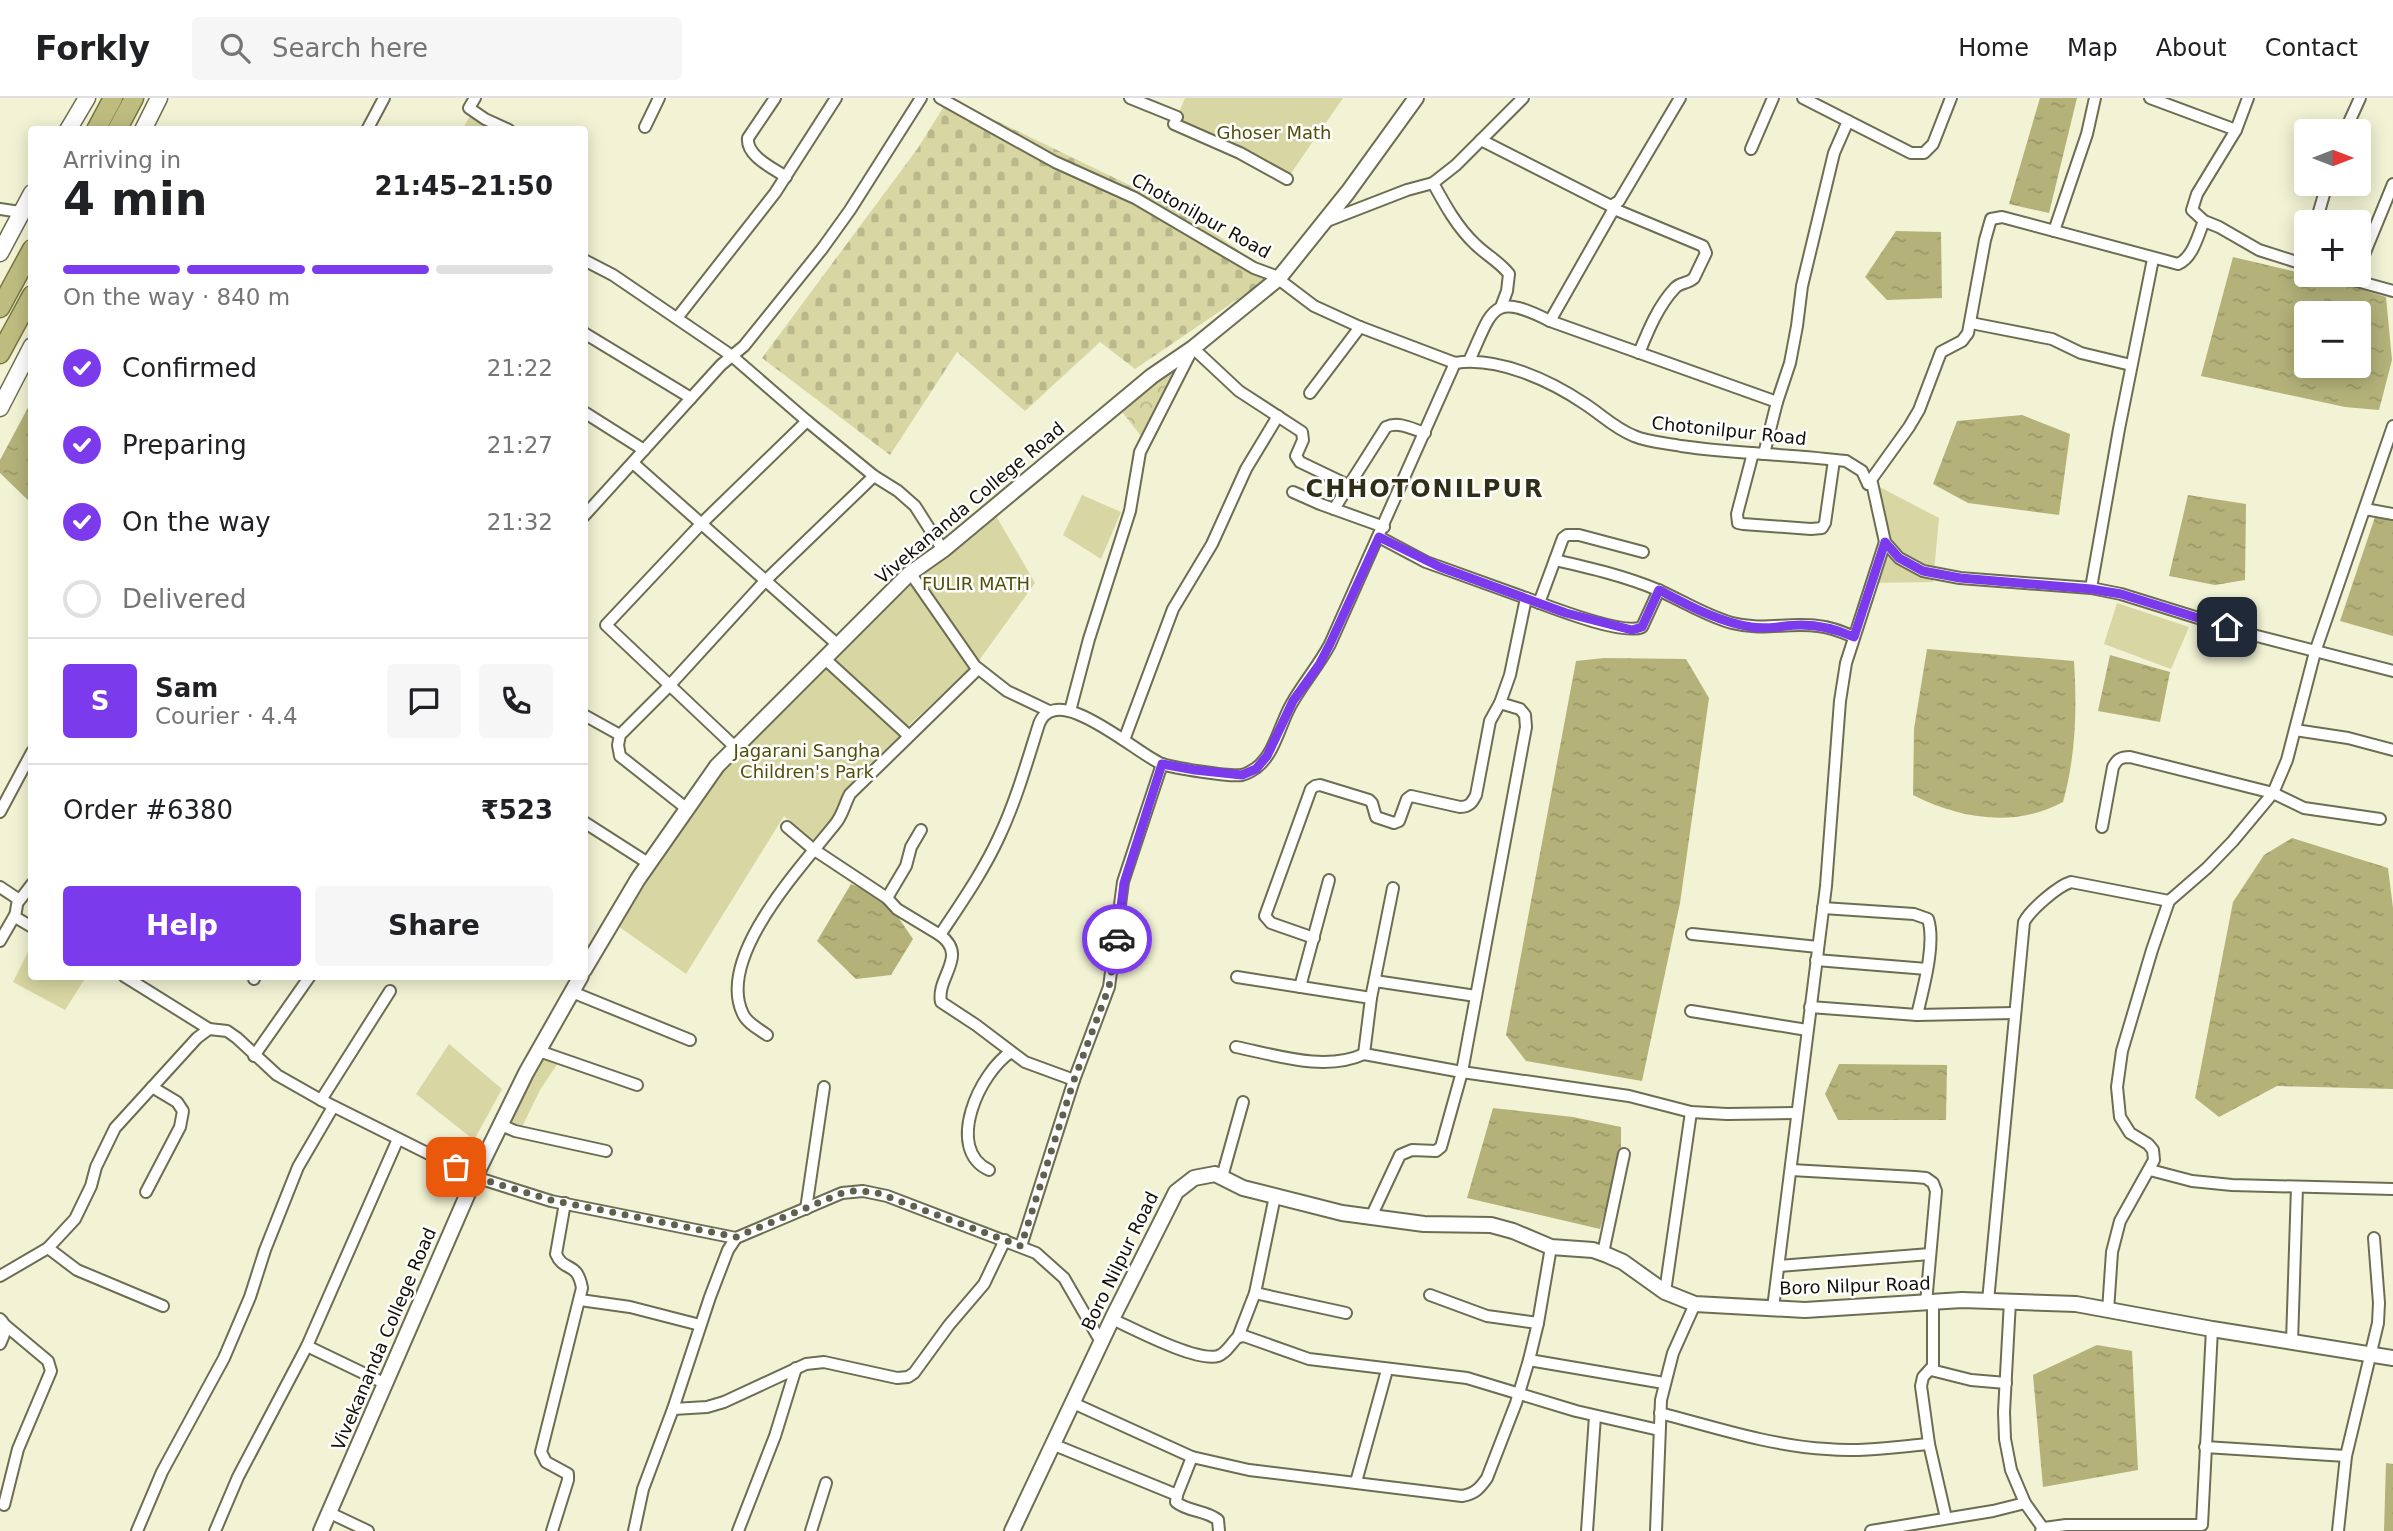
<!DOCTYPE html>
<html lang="en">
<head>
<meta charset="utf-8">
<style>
  :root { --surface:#fff; --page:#f6f6f6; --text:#202124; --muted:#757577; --line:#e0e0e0; --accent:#7c3aed }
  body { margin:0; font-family:"DejaVu Sans",sans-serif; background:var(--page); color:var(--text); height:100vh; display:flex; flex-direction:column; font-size:26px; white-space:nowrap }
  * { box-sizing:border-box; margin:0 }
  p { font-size:23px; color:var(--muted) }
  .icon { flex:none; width:38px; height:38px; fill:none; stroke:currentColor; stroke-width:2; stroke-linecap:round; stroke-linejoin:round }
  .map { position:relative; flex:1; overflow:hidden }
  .details { position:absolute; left:28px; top:28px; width:560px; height:854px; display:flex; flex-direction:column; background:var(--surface); border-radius:7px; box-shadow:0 4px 18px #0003 }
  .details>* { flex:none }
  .needle { width:46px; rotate:90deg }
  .controls { position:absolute; left:2294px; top:21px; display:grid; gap:14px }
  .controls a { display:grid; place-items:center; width:77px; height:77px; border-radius:7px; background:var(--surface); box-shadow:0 4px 18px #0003; font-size:35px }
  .pin { position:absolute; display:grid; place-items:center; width:60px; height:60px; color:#fff; margin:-30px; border-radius:14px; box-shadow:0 4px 10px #0006 }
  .courier { position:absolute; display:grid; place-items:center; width:70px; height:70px; margin:-35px; border:5px solid #7c3aed; border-radius:50%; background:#fff; color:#222; box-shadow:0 2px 9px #0007 }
  .overview em { font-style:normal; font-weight:600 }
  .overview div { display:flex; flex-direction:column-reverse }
  .overview { display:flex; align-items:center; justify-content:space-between; height:119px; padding:0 35px }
  h1 { font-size:46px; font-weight:600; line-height:52px }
  .bar { display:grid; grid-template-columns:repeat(4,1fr); gap:10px 7px; align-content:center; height:84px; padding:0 35px }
  .bar i { height:9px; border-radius:5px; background:var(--line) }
  .bar .current { background:var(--accent) }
  .bar p { grid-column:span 4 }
  .line { display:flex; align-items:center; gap:18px; padding:0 35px; border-top:2px solid var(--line) }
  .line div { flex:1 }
  .round { display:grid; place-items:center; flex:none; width:74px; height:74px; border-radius:7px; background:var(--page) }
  ol { padding:0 35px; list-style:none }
  li { display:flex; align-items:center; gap:21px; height:77px }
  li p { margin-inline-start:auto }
  li .icon { padding:7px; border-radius:50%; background:var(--accent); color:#fff; stroke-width:4 }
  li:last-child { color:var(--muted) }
  li i { width:38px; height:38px; border:4px solid var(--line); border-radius:50% }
  .action { display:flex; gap:14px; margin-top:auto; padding:14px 35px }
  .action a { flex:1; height:80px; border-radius:7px; background:var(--accent); color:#fff; font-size:28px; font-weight:600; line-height:80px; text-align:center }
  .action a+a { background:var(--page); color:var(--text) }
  header { display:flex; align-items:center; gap:42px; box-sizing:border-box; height:98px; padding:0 35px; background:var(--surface); border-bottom:2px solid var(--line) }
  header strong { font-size:33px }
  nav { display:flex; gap:38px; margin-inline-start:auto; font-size:24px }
  .search { width:490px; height:63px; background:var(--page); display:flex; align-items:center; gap:18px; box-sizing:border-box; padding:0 24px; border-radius:7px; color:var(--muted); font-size:26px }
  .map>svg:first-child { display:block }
</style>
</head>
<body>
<header>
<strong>Forkly</strong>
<div class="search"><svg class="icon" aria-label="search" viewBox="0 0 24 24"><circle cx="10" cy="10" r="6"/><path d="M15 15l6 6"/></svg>Search here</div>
<nav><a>Home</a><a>Map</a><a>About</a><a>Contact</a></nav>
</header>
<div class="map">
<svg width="2393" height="1433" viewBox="0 0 2393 1433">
  <defs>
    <pattern id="forest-crowns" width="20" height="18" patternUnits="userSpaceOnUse" patternTransform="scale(1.75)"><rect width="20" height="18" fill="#d8d7a3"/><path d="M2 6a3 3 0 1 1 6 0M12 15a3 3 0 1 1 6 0" fill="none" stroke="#b8b88b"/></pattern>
    <pattern id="cemetery-stones" width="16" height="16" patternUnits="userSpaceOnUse" patternTransform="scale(1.75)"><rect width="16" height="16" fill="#d8d7a3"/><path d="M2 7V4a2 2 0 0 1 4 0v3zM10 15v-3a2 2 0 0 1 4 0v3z" fill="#b8b88b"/></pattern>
    <pattern id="water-ripples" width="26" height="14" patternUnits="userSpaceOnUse" patternTransform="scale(1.75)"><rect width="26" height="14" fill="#b4b279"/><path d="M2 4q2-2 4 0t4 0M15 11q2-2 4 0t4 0" fill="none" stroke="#9a9867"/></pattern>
  </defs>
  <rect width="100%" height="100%" fill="#f2f2d4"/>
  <path fill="url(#forest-crowns)" d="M1181 263 1141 338 1119 310Z"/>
  <path fill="url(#cemetery-stones)" d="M949 0 1185 114 1273 177 1135 271 1100 244 1025 313 957 254 890 357 762 260 918 50Z"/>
  <g fill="#d8d7a3">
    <path d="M1185 0H1343L1287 81 1174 26Z"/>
    <path d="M470 18 497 31 462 32Z"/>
    <path d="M1872 385 1939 420 1933 484 1872 485 1883 437Z"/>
    <path d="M1082 397 1121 414 1101 461 1063 437Z"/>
    <path d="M992 411 1035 485 975 568H972L907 629 812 745 784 718 686 876 618 828 687 712 729 662 748 647 830 556 911 476Z"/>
    <path d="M2117 505 2189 529 2171 571 2104 546Z"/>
    <path d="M31 848 32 878 86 879 65 912 13 884Z"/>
    <path d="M449 946 502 991 474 1042 416 996Z"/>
    <path d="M546 949 564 956 540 992 522 1029 506 1025Z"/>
  </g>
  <g fill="url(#water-ripples)" fill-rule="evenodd">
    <path d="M2040 0H2077L2049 115 2009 106Z"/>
    <path d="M1896 133 1941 134 1942 200 1887 202 1865 179Z"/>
    <path d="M2233 159 2331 182 2386 199 2392 262 2379 312 2345 309 2201 278ZM2306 215H2359V268H2306Z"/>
    <path d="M31 304V405L0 375V362Z"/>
    <path d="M2022 317 2070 336 2059 417 1968 405 1933 386 1957 323Z"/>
    <path d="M2188 397 2246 406 2245 482 2215 487 2169 478Z"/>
    <path d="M2376 416 2393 419V538L2340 523Z"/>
    <path d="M1927 551 2074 563C2077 611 2076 657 2063 704 2016 730 1960 721 1913 697L1914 631Z"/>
    <path d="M2110 557 2170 574 2160 624 2098 613Z"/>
    <path d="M1604 560 1686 561 1709 600 1680 805 1642 983 1526 963 1506 937 1576 563Z"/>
    <path d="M2292 740 2388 770 2393 810V991L2277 988 2219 1019 2195 1000 2233 804 2264 757Z"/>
    <path d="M851 786 885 800 913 841 891 877 856 881 817 843Z"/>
    <path d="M1839 966 1947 967 1946 1022H1838L1825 996Z"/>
    <path d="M1493 1010 1573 1019 1621 1029V1058L1600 1131 1467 1100Z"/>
    <path d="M2097 1247 2132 1253 2138 1372 2043 1389 2033 1277Z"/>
    <path d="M2386 1365 2393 1366V1433H2384Z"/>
  </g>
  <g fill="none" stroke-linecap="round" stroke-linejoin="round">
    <g stroke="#6d6d53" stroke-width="14">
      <g id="minor">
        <path d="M475 0 469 10 485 21 509 32"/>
        <path d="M775 0 748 40C746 58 773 70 786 79"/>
        <path d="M940 0 1055 64 1135 100 1254 170 1273 177 1314 208 1360 229 1455 265C1498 258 1551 283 1585 306 1602 317 1614 330 1634 338 1648 344 1666 345 1681 348 1735 356 1791 356 1846 363L1862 373 1868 386 1872 385 1885 444 1899 460 1923 473 1960 480 2091 490 2121 496 2253 537 2393 573"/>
        <path d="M1130 0 1177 19"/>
        <path d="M1803 0 1848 23"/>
        <path d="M2150 0 2236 32"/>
        <path d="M2248 0 2236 32 2197 96 2192 112 2204 123 2219 129 2259 152 2306 167"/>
        <path d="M1174 26 1240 55 1287 81"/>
        <path d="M645 29 659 0"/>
        <path d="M367 32 384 0"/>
        <path d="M2345 33 2360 0"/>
        <path d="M1481 42 1611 108 1619 103 1680 0"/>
        <path d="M1751 51 1773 0"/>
        <path d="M1433 85C1445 107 1457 129 1475 146 1486 157 1500 164 1509 176L1507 193 1501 209"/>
        <path d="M0 111 20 114"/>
        <path d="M1614 111 1703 148 1706 155 1694 180C1688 186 1680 184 1675 190 1658 208 1648 233 1639 255"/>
        <path d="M1327 123 1407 92 1433 85 1456 67 1523 0"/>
        <path d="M2316 124 2327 86"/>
        <path d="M2054 133 2087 36 2095 0"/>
        <path d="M584 162 613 177 732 258 807 323 874 378 898 393 915 408 943 452"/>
        <path d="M2359 169 2393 86"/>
        <path d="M2335 177 2393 193"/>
        <path d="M677 220 775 95 836 0"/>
        <path d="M1550 223 1616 107"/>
        <path d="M1971 225 2052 241 2081 255 2131 267"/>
        <path d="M584 235 691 300"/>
        <path d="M1469 263C1493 211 1491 193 1550 223L1777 304"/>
        <path d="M1310 295 1360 229"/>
        <path d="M584 314 644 352"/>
        <path d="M1753 355 1737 416 1738 425 1743 426 1811 431 1822 430 1825 425 1834 362"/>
        <path d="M1764 356 1777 304 1790 265 1797 228 1802 188 1834 55 1848 23 1911 55H1924L1933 46 1951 0"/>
        <path d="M633 365 838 547"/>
        <path d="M1868 386 1909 329 1919 312 1941 254 1962 243 1968 235 1985 142 1991 121 2002 119 2178 166C2193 160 2198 137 2204 123"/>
        <path d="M1293 394 1320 406 1384 429"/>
        <path d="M1334 411 1386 329C1399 323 1412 331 1425 335"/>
        <path d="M2365 411 2393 416"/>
        <path d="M584 418 721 267 744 248 822 151 850 112 921 0"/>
        <path d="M1555 462C1590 470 1625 478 1658 492 1683 503 1706 518 1732 525 1763 533 1788 524 1818 528 1831 529 1842 534 1854 539"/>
        <path d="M911 476 975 568 1007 593 1049 613"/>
        <path d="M2091 490 2119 331 2153 161"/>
        <path d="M1526 500C1548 508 1622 538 1642 529L1659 492"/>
        <path d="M1539 505 1563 440 1567 437H1579L1643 454"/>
        <path d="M825 561 908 637"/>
        <path d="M1070 613 1089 541 1130 413 1140 354 1193 250 1239 293 1302 334 1303 342 1296 358 1300 364 1350 388"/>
        <path d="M584 617 620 637"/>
        <path d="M2295 632 2348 640 2393 652"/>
        <path d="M1124 642 1173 511 1212 446 1246 371 1278 318"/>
        <path d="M735 649 606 527 701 426 807 323"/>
        <path d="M686 710 620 658 618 647 620 637 669 588 766 482 874 378"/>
        <path d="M0 714 32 654"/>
        <path d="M584 724 648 765"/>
        <path d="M787 729 813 751 887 800 897 811 940 837C961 805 983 774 999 739 1016 703 1027 664 1039 626 1056 581 1138 657 1162 666 1174 670 1230 679 1242 677 1246 676 1253 672 1256 670 1275 656 1280 625 1292 605 1304 584 1319 567 1330 546L1455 265"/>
        <path d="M2102 729 2113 669C2117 661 2121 659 2130 659L2273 695 2304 710 2380 721"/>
        <path d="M0 789 18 801 15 819 32 829"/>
        <path d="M1393 790 1371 900 1364 956 1462 974 1629 998 1691 1014 1727 1016 1796 1015"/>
        <path d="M887 800 906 768 911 749 921 732"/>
        <path d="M19 803 32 786"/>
        <path d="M1823 810 1914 816 1928 821C1936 846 1923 891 1917 917"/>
        <path d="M1692 836 1818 849"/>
        <path d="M940 837C969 858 936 879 941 904L976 927 1025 964 1074 982"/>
        <path d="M1314 840 1271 825 1265 818 1311 691 1315 688 1320 687 1369 702 1372 705 1376 719 1394 725 1399 723 1407 701 1411 698 1460 709C1469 709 1472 705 1476 697L1490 623 1500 605 1510 577 1526 500 1426 464 1379 439"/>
        <path d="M0 843 15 817"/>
        <path d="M1816 862 1927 871"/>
        <path d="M124 878 209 931"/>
        <path d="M1237 879 1371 900"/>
        <path d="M254 881 255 878"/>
        <path d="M1375 883 1476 898"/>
        <path d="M1300 889 1329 782"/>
        <path d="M572 894 690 942"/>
        <path d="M1810 909 1917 917 2014 915"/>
        <path d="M1691 913 1807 932"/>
        <path d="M767 937C759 931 747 925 743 916 715 859 803 767 836 725 843 716 845 705 850 696L978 571"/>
        <path d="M1236 949C1276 957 1325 974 1364 956"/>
        <path d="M539 953 637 987"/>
        <path d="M254 958 310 878"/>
        <path d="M321 1002 390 893"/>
        <path d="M501 1027 515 1033 606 1053"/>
        <path d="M989 1072C944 1051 980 974 1011 954"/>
        <path d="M1791 1072 1915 1079 1926 1080 1933 1085 1936 1093 1926 1205"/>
        <path d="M2150 1072 2192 1083 2232 1087 2393 1091"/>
        <path d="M1222 1079 1243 1004"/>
        <path d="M146 1094 180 1029 183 1013 177 1004 152 989"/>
        <path d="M806 1111 824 989"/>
        <path d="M1371 1119 1400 1057 1412 1052 1436 1053 1441 1049 1462 974 1526 629 1525 617 1520 611 1500 605"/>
        <path d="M1021 1148 1074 982 1109 889 1123 784 1162 666"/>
        <path d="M48 1150 77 1172 163 1208"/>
        <path d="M1603 1155 1624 1056"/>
        <path d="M1779 1168 1930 1156"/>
        <path d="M0 1178 48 1150 75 1121 91 1088 96 1069 115 1030 197 940 209 931 227 933 237 940 277 977 321 1002 475 1079 551 1103 736 1140 842 1095 863 1093 887 1098 1036 1155 1064 1180 1101 1244"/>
        <path d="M1665 1194 1691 1014"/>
        <path d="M1255 1195 1346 1215"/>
        <path d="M1430 1197 1487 1218 1538 1225"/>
        <path d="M580 1202 630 1209 700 1227"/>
        <path d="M1988 1203 2024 824C2031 811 2058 788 2071 784L2169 803"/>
        <path d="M2010 1203 2004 1314 2005 1341 2011 1372 2025 1405 2045 1433"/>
        <path d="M1933 1204V1268L1923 1279 1921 1288 1929 1346 1946 1420"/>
        <path d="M1773 1210 1826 788 1840 603 1846 565 1885 444"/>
        <path d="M2108 1213 2112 1154 2120 1123 2154 1062 2153 1052 2148 1046 2130 1035 2120 1019 2117 989 2122 953 2152 852 2169 803 2207 770 2233 743 2273 695 2287 662 2315 554 2393 328"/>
        <path d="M0 1221C9 1229 4 1237 0 1246"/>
        <path d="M1112 1221C1134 1231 1196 1264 1218 1258 1227 1255 1231 1245 1238 1239L1244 1238 1309 1261 1467 1280 1576 1313 1659 1332"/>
        <path d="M1238 1239 1255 1195 1275 1098"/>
        <path d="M2292 1244 2297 1089"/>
        <path d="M307 1248 386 1286"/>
        <path d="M1529 1262 1664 1285"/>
        <path d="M1931 1272 1971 1282 2006 1285"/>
        <path d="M1073 1305 1192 1359"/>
        <path d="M673 1311 707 1309 724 1304 806 1266 824 1264 897 1280 908 1279 914 1275 949 1227 984 1186 1005 1142"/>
        <path d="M1660 1315C1714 1329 1771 1348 1827 1351 1861 1354 1895 1349 1929 1346"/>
        <path d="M1052 1346 1177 1397 1192 1359 1249 1372 1462 1398C1475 1396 1480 1390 1487 1380L1516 1305 1529 1262 1538 1225 1551 1149"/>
        <path d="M2205 1349 2346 1358"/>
        <path d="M1356 1384 1387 1272"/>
        <path d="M1177 1397 1176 1404C1188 1414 1206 1412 1218 1422L1219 1433"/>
        <path d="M4 1407 18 1351 51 1273 48 1263 5 1227"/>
        <path d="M330 1415 368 1433"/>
        <path d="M137 1433 162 1374 224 1260 250 1199 265 1152 298 1069 333 1009"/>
        <path d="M215 1433 238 1379 307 1248 398 1041"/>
        <path d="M552 1433 568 1382V1376L546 1364 541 1354 582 1190C577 1162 564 1175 556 1156L565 1105"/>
        <path d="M634 1433 643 1391 673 1311 710 1199 728 1152 736 1140"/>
        <path d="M738 1433 775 1338 796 1270"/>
        <path d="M811 1433 826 1385"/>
        <path d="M1587 1433 1595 1318"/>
        <path d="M1656 1433 1661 1302 1673 1255 1695 1206"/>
        <path d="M1871 1433 1993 1413 2025 1405"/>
        <path d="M2041 1433 2044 1430 2066 1427H2202L2212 1231"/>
        <path d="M2338 1433 2346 1358 2378 1225 2379 1205 2374 1140"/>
      </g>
    </g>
    <g stroke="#6d6d53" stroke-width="18">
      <g id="tertiary">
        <path d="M584 872 638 781 717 668 909 476 943 452 1152 278 1193 250 1279 180 1348 94 1416 0"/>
        <path d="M321 1433 475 1079 526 975 581 878"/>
        <path d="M1012 1433 1113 1219 1172 1102 1176 1094 1194 1080 1215 1076 1243 1090 1342 1115 1424 1126 1491 1127 1513 1133 1551 1149 1593 1152 1607 1157 1623 1164 1665 1194 1695 1206 1805 1212 1962 1202 2076 1206 2212 1231 2393 1260"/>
      </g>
    </g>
    <g stroke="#6d6d53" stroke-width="19">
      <g id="secondary">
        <path d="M68 32 87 0"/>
        <path d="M143 32 159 0"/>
        <path d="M0 155 32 95"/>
        <path d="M0 310 32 248"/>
      </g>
    </g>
    <g stroke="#777540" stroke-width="21">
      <g id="trunk">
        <path d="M96 32 113 0"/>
        <path d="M117 32 134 0"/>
        <path d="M0 210 32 151"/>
        <path d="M0 256 32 197"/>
      </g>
    </g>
    <use href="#minor" stroke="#fff" stroke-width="10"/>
    <use href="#tertiary" stroke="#fff" stroke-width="14"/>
    <use href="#secondary" stroke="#fff" stroke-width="16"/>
    <use href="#trunk" stroke="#bebc7f" stroke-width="18"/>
  </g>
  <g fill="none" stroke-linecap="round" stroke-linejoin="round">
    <path stroke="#60604f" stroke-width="7" stroke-dasharray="0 12.6" d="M456 1069 475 1079 551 1102 736 1139 842 1095 851 1093 875 1094 1021 1148 1074 982 1109 889 1117 841"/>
    <path stroke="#7c3aed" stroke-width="9" d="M1117 841 1124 785 1162 666 1195 672 1242 677 1256 671 1267 658 1293 603 1319 567 1330 546 1379 439 1440 469 1566 515 1632 532 1642 529 1659 492C1688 507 1718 524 1751 529 1768 532 1784 527 1801 527 1820 527 1836 531 1854 539L1885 444 1899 460 1923 473 1960 480 2091 491 2121 496 2227 529"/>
  </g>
  <g text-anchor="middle" stroke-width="5" stroke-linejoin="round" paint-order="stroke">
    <g font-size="18" fill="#514e06" stroke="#fff">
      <text x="1274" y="41">Ghoser Math</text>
      <text x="976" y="492">FULIR MATH</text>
      <text x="807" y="659">Jagarani Sangha<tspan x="807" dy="21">Children's Park</tspan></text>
    </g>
    <g font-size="18" fill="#121107" stroke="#fff">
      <text transform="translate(1201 118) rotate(29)" y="6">Chotonilpur Road</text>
      <text transform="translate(1729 333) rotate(6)" y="6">Chotonilpur Road</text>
      <text transform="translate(970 405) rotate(-40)" y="6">Vivekananda College Road</text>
      <text transform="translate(1120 1163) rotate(-64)" y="6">Boro Nilpur Road</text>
      <text transform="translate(1855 1188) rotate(-2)" y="6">Boro Nilpur Road</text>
      <text transform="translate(384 1241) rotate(-67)" y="6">Vivekananda College Road</text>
    </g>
    <g font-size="24" font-weight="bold" letter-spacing="2" fill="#2f2e16" stroke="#fff">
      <text x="1425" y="399">CHHOTONILPUR</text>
    </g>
  </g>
</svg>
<div class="controls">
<a><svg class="needle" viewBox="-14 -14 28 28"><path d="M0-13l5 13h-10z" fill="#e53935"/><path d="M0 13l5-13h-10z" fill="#757577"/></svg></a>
<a>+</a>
<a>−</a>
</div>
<div class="pin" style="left:456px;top:1069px;background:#ea580c"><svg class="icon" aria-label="bag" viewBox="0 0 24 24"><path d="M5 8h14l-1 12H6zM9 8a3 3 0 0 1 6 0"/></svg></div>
<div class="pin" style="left:2227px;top:529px;background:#1f2937"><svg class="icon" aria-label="home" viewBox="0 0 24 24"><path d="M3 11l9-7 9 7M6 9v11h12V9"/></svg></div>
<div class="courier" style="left:1117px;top:841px"><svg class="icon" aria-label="car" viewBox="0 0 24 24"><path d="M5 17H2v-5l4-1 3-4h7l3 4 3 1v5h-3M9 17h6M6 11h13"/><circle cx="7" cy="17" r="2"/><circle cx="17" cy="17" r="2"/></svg></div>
<section class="details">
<div class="overview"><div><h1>4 min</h1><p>Arriving in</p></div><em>21:45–21:50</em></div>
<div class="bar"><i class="current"></i><i class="current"></i><i class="current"></i><i></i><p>On the way · 840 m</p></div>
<ol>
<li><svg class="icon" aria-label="check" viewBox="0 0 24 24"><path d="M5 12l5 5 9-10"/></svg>Confirmed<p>21:22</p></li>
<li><svg class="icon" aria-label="check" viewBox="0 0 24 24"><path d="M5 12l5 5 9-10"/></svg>Preparing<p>21:27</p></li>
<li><svg class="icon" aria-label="check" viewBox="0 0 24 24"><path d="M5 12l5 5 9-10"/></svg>On the way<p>21:32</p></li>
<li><i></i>Delivered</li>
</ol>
<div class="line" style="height:126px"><b class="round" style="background:var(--accent);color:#fff">S</b><div><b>Sam</b><p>Courier · 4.4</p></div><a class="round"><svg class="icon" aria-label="chat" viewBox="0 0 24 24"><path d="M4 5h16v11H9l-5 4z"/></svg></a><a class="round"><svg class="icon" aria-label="phone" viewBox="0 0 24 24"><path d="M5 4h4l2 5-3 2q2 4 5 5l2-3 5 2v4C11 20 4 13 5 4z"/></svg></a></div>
<div class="line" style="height:91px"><div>Order #6380</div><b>₹523</b></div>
<div class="action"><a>Help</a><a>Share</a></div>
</section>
</div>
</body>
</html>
